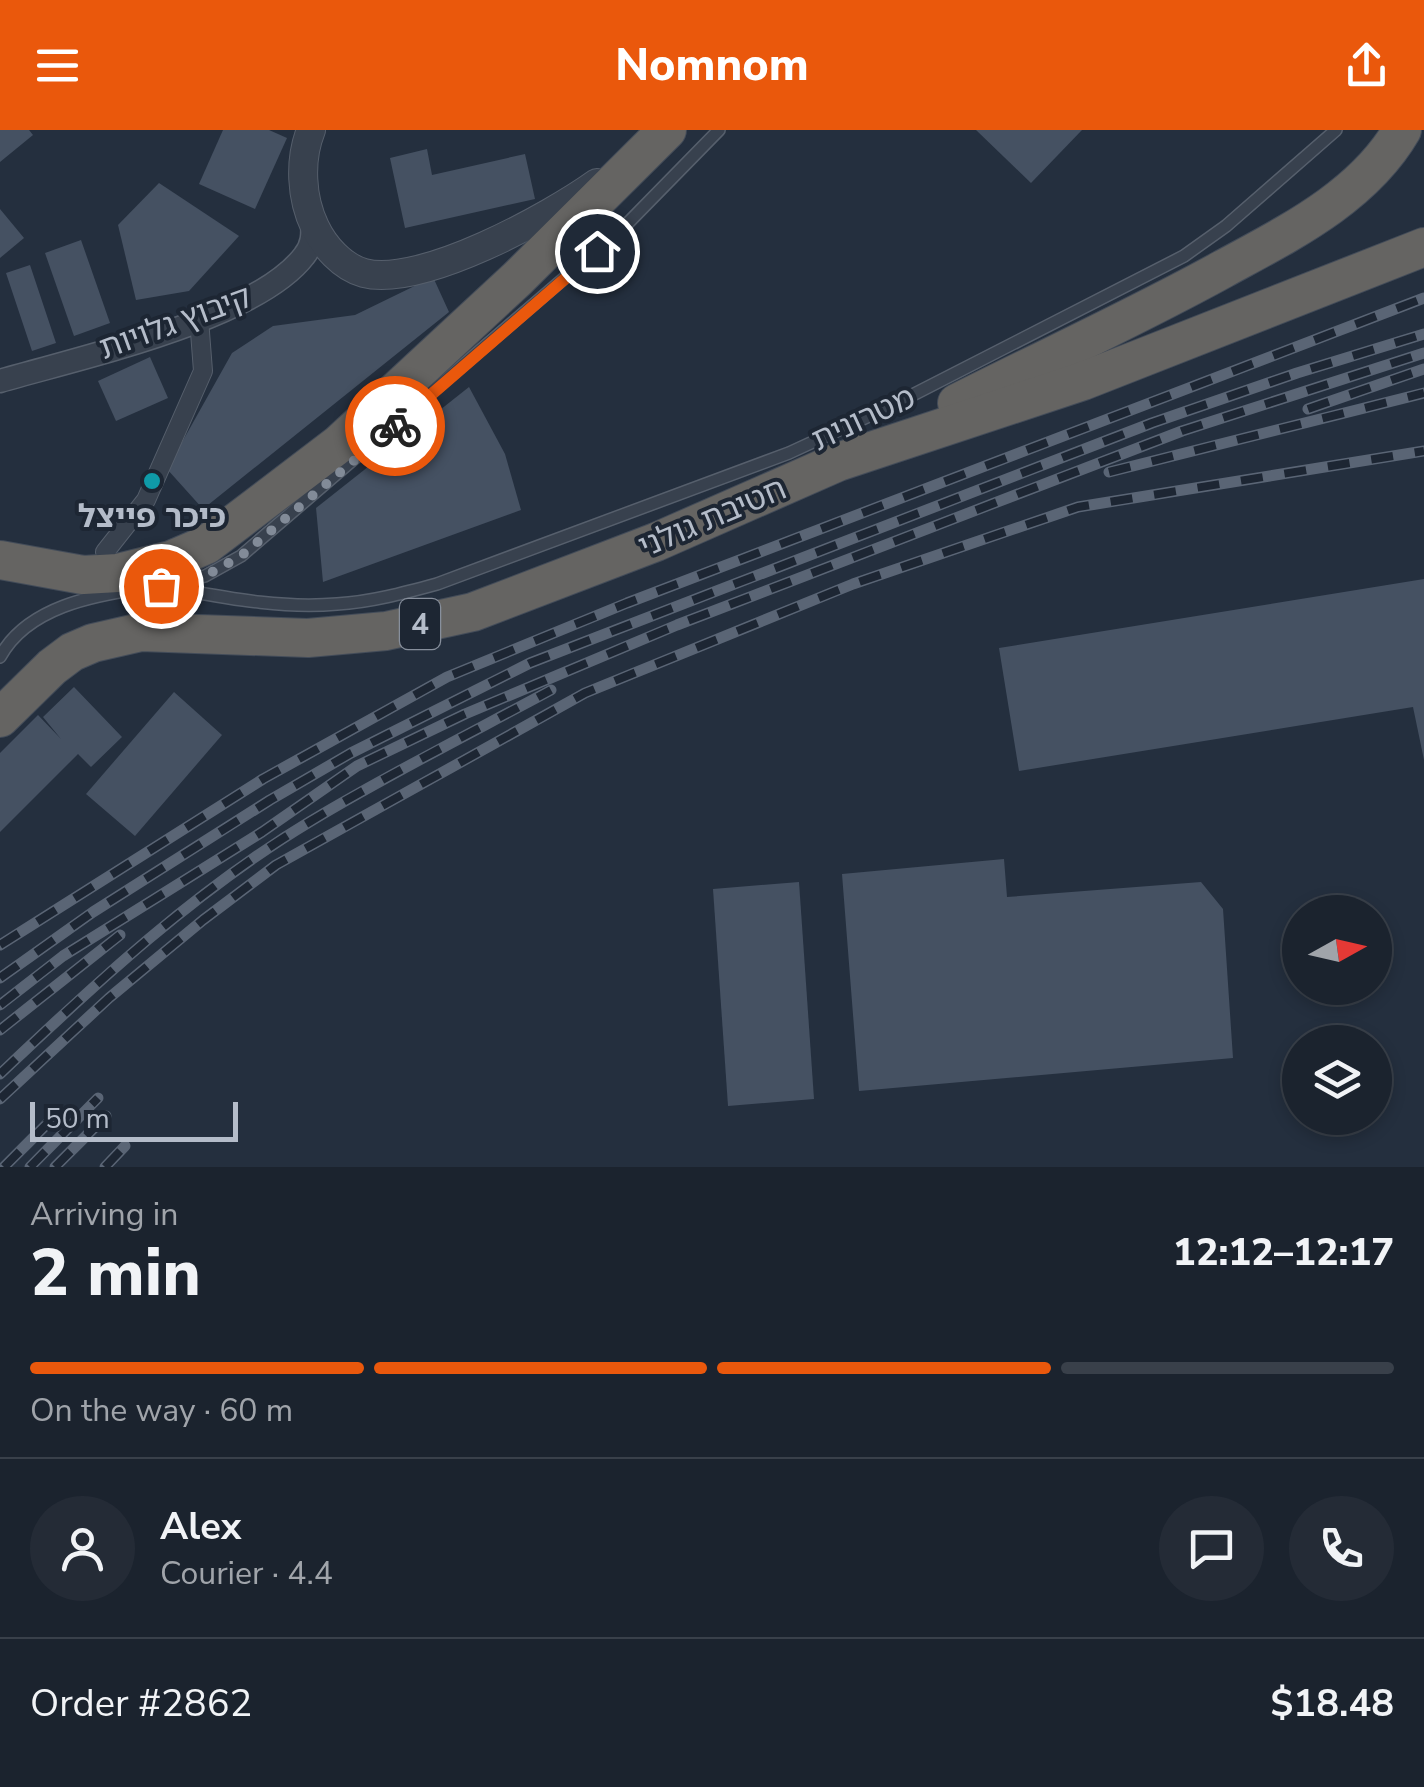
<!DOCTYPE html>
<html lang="en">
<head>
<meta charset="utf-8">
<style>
  :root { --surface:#1b232e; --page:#242b36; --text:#f1f3f6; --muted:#a0a4aa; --line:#39404a; --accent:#ea580c }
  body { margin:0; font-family:"Nunito Sans","Noto Sans Hebrew",sans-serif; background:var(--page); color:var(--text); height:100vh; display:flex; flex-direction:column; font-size:38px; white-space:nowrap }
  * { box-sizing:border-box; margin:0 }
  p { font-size:32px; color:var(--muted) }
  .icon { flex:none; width:55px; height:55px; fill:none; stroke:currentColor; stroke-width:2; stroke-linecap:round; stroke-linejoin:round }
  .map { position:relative; height:1037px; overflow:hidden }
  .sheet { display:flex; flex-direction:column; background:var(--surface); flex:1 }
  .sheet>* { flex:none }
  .needle { width:65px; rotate:82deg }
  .controls { position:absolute; left:1282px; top:765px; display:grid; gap:20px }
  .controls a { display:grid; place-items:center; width:110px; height:110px; border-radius:50%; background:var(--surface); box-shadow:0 5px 15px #0003,0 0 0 2px var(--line); font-size:50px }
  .scale { position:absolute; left:30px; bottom:25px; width:208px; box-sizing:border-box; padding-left:10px; border:5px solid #b4bcc9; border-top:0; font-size:28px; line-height:35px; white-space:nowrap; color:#b4bcc9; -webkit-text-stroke:8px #1d2633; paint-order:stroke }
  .pin { position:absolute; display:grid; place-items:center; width:85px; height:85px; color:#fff; margin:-42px; border:5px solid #fff; border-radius:50%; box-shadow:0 2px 10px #0007 }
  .courier { position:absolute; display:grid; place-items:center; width:100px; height:100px; margin:-50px; border:8px solid #ea580c; border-radius:50%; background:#fff; color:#222; box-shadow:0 2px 12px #0007 }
  .summary em { font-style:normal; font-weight:800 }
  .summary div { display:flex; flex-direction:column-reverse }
  .summary { display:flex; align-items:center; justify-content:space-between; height:170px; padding:0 30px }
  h1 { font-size:65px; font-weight:800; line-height:75px }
  .bar { display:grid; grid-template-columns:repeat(4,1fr); gap:15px 10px; align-content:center; height:120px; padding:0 30px }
  .bar i { height:12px; border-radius:8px; background:var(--line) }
  .bar .on { background:var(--accent) }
  .bar p { grid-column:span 4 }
  .line { display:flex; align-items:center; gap:25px; padding:0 30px; border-top:2px solid var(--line) }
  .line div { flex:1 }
  .round { display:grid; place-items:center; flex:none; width:105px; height:105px; border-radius:52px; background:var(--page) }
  header { display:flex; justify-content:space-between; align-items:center; height:130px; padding:0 30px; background:var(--accent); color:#fff; font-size:45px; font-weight:800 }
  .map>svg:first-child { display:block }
</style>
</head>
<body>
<header><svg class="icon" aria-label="menu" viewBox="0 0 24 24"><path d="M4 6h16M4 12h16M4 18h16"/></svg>Nomnom<svg class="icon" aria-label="share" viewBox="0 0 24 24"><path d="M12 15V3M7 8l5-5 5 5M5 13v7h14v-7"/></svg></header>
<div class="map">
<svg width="1424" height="1037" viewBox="0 0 1424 1037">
  <rect width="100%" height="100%" fill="#242f3e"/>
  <g fill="#455162">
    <path d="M0 0H29L33 5 0 32Z"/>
    <path d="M223 0H269L287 8 255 79 199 54Z"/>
    <path d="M976 0H1082L1031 53Z"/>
    <path d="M427 19 432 45 525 24 535 69 405 98 390 28Z"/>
    <path d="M159 53 239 106 189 161 136 170 118 95Z"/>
    <path d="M0 79 24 108 0 128Z"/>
    <path d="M81 110 110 193 74 206 45 123Z"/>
    <path d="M30 135 56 213 32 221 6 143Z"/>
    <path d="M433 147 449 182 203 379 167 339 232 223 273 196 355 185Z"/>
    <path d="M150 227 168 268 116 291 98 251Z"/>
    <path d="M469 257 505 324 521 380 323 452 316 378Z"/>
    <path d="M1424 449V630L1413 577 1019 641 999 518Z"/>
    <path d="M74 557 122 607 91 637 78 624 0 702V623L38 585 61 609 43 587Z"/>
    <path d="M174 562 222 605 135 706 86 664Z"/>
    <path d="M1004 729 1007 767 1201 752 1223 779 1233 928 859 961 842 744Z"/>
    <path d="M799 752 814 969 728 976 713 759Z"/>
  </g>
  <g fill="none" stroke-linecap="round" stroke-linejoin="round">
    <g stroke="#565f6c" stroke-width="14">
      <g id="service">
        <path d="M135 452C202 462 268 480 337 474 371 472 404 463 437 454L789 323 895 274 1184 126 1226 96 1336 0"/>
        <path d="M168 455 205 446 241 426 625 96 719 0"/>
        <path d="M0 527C27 477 94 465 144 458"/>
      </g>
    </g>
    <g stroke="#565f6c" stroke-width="20">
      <path id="pedestrian" d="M105 422 146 370 203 241 199 189"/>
    </g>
    <g stroke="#565f6c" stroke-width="25">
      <path id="minor" d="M0 251C78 228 255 190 304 126 313 115 313 104 312 90"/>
    </g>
    <g stroke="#565f6c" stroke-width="30">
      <path id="tertiary" d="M311 0C299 30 301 68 315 97 324 116 342 137 364 143 421 158 551 86 597 53"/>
    </g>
    <g stroke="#434c59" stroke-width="40">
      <g id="trunk">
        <path d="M957 273C1046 228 1136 187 1223 139 1289 103 1363 67 1402 0"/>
        <path d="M0 430 83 445 118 443 171 430 206 415 339 314 517 149 667 0"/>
        <path d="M0 588 52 537 72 522 93 513 141 502 308 508 386 501 473 482 656 412 838 332 1083 251 1424 117"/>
      </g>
    </g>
    <use href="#service" stroke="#38414e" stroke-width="11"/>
    <use href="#pedestrian" stroke="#38414e" stroke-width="18"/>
    <use href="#minor" stroke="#38414e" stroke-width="22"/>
    <use href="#tertiary" stroke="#38414e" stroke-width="28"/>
    <use href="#trunk" stroke="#656462" stroke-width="38"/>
    <g stroke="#5a6575" stroke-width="11">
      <g id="rail">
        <path d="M1308 279 1424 239"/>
        <path d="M1109 342 1424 263"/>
        <path d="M0 815 263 649 447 547 627 473 1424 168"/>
        <path d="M0 848 93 782 270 670 351 623 530 533 1152 293 1297 243 1424 204"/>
        <path d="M0 875 63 826 262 702 357 636 465 584 677 495 1182 301 1424 223"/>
        <path d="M0 900 120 805"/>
        <path d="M0 944C97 852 196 760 311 691 389 644 471 603 551 560"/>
        <path d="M0 969 109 868 203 790 276 735 585 563 853 454 1078 377 1424 321"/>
        <path d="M4 1037 60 981"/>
        <path d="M30 1037 98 968"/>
        <path d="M55 1037 106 986"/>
        <path d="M105 1037 125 1016"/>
      </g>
    </g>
    <use href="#rail" stroke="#1d2633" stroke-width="8" stroke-dasharray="22" stroke-linecap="butt"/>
  </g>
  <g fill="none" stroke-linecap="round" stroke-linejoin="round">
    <path stroke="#828b98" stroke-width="10" stroke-dasharray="0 18" d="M161 456 205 446 241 426 395 296"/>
    <path stroke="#ea580c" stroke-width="12" d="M395 296 597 121"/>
  </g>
  <circle fill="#0f9aa8" stroke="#1d2633" stroke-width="4" cx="152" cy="351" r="10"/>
  <g text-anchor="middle" stroke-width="8" stroke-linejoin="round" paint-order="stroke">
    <rect fill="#1d2633" stroke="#878f9c" stroke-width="2.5" x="400" y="469" width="40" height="50" rx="8"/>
    <g font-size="30" font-weight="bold" fill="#b4bcc9">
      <text x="420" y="504">4</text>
    </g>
    <g font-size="32" fill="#b4bcc9" stroke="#1d2633">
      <text transform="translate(175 192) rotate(-20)" y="11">קיבוץ גלויות</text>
      <text transform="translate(863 288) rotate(-25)" y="11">מטרונית</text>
      <text transform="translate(712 387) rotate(-23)" y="11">חטיבת גולני</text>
    </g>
    <g font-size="32" font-weight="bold" fill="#b4bcc9" stroke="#1d2633">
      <text x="152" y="397">כיכר פייצל</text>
    </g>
  </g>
</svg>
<div class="controls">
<a><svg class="needle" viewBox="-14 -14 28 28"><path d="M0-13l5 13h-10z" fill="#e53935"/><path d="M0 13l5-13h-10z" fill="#a0a4aa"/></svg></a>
<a><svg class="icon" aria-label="layers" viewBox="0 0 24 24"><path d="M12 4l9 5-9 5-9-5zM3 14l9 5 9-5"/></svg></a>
</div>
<div class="scale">50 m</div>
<div class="pin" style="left:161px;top:456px;background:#ea580c"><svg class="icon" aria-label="bag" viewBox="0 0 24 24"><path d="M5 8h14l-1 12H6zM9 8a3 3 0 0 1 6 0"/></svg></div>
<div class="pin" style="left:597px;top:121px;background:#1f2937"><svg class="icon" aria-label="home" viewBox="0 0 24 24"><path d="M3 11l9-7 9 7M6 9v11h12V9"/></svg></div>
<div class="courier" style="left:395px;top:296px"><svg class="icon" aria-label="bike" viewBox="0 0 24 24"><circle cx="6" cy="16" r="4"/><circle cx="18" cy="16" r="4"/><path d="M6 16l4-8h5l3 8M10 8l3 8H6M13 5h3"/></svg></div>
</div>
<section class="sheet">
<div class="summary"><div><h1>2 min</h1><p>Arriving in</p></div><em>12:12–12:17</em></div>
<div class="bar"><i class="on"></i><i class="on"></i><i class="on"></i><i></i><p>On the way · 60 m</p></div>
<div class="line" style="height:180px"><a class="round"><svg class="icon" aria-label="person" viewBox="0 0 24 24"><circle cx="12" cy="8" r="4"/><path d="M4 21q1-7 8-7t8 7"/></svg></a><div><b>Alex</b><p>Courier · 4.4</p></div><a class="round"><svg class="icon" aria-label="chat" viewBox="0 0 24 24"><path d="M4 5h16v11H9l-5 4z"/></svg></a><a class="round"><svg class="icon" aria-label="phone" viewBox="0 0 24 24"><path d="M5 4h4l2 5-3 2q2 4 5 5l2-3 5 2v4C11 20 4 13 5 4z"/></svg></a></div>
<div class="line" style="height:130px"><div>Order #2862</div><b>$18.48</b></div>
</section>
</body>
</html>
